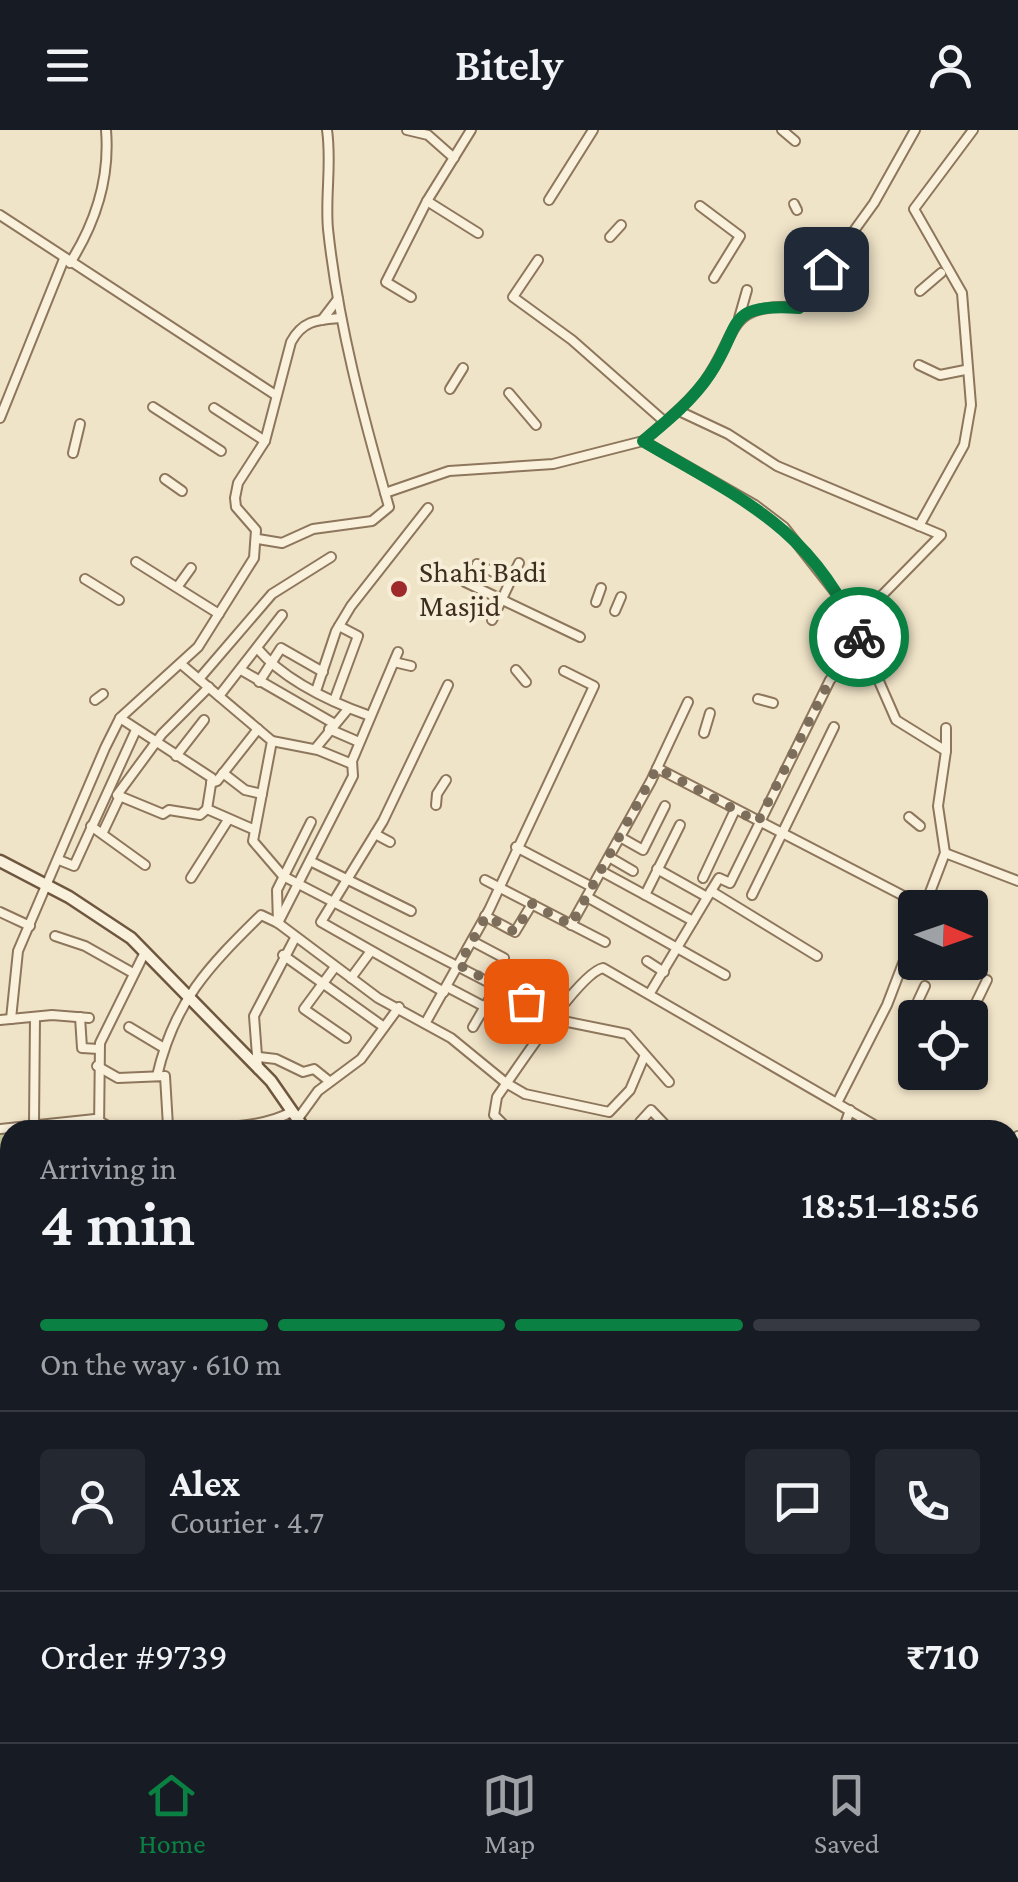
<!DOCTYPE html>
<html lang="en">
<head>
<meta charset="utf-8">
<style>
  :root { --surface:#171b24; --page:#242831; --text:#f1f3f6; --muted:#9ea1a6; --line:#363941; --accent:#0b8043 }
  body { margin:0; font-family:"Crimson Pro",serif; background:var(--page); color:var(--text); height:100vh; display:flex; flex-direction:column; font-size:38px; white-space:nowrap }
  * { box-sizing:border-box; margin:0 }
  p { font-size:32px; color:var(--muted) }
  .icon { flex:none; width:55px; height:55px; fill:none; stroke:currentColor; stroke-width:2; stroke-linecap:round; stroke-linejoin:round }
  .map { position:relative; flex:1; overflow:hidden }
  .side { position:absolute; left:0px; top:990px; width:1020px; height:622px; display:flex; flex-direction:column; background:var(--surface); border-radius:30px 30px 0 0; box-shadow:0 2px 8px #0004 }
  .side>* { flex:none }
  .needle { width:65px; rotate:92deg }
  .controls { position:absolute; left:898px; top:760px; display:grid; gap:20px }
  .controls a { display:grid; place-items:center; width:90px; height:90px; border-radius:10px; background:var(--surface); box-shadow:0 2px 8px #0004; font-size:50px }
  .pin { position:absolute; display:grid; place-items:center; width:85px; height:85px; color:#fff; margin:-42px; border-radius:20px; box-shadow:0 5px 15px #0006 }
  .courier { position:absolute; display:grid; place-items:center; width:100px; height:100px; margin:-50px; border:8px solid #0b8043; border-radius:50%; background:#fff; color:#222; box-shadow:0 2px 12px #0007 }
  .summary em { font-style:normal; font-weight:600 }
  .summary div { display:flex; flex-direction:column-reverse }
  .summary { display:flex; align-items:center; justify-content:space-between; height:170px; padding:0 40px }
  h1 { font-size:65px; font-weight:600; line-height:75px }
  .bar { display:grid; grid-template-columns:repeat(4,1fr); gap:15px 10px; align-content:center; height:120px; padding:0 40px }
  .bar i { height:12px; border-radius:8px; background:var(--line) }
  .bar .current { background:var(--accent) }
  .bar p { grid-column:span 4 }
  .line { display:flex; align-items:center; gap:25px; padding:0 40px; border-top:2px solid var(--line) }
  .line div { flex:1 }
  .round { display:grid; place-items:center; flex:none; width:105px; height:105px; border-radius:10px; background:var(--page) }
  header { display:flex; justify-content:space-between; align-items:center; height:130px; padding:0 40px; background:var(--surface); font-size:45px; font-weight:600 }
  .tab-bar { display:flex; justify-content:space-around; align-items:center; height:140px; border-top:2px solid var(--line); background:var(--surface); font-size:28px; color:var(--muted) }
  .tab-bar a { display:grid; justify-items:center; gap:5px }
  .tab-bar .current { color:var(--accent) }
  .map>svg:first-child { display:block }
</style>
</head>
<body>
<header><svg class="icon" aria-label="menu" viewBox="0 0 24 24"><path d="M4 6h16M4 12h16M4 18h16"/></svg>Bitely<svg class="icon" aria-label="person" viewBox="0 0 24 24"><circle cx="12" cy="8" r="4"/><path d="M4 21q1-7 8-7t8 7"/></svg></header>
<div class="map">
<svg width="1018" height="1612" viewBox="0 0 1018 1612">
  <rect width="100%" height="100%" fill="#f0e4c8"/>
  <path fill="#c9cf9b" d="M8 1000 10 1157 0 1160V1001Z"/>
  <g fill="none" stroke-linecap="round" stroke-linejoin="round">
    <g stroke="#8d765c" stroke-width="12">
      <g id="street">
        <path d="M407 0 428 5 454 28"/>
        <path d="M782 0 795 11"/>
        <path d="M549 70 593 0"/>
        <path d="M427 71 478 103"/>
        <path d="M794 74 797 80"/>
        <path d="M700 76 740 106 714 148"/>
        <path d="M0 85 274 264"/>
        <path d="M610 107 621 95"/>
        <path d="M538 130 513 167 572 210 665 292"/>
        <path d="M70 133C96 92 110 48 106 0"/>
        <path d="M920 161 941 143"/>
        <path d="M411 167 386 152 427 71 471 0"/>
        <path d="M739 188 747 160"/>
        <path d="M322 190 338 169"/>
        <path d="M919 235 940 245 965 240"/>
        <path d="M450 259 463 238"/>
        <path d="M509 263 536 295"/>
        <path d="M153 277 221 321"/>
        <path d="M214 278 265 311"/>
        <path d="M679 281 728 304 777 336 941 405 854 494"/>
        <path d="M0 288 64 129"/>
        <path d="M643 311C665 292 688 274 705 251 740 202 724 173 799 177L874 73 915 0"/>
        <path d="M73 323 80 294"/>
        <path d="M165 349 182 361"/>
        <path d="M385 363 449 341 553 334 643 311 755 375 784 397 846 476 896 590 946 621 938 676 945 723 924 778"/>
        <path d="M919 396 964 315 971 275 962 163 914 79 973 0"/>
        <path d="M258 409 282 413 313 399 372 391 389 377C363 286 338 194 328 99 325 66 332 34 327 0"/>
        <path d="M136 432 219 484"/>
        <path d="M477 434 511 451"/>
        <path d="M85 449 119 470"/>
        <path d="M465 452 580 507"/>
        <path d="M178 456 191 438"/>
        <path d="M596 472 601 458"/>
        <path d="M615 481 621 467"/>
        <path d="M492 490 519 433"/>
        <path d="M257 518C284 550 331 572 370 586"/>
        <path d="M394 532 411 536"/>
        <path d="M181 534 272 611 253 711 283 746 563 891 627 904 669 952"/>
        <path d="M241 540 333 593"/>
        <path d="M516 540 526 552"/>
        <path d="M199 549 272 464 331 427"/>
        <path d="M259 552 281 518 323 542"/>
        <path d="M316 561 336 501 351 476 428 378"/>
        <path d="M219 566 282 485"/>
        <path d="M758 569 773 573"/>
        <path d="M95 570 103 564"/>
        <path d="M334 571 358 506 339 496"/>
        <path d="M120 588 212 648 207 679"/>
        <path d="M329 599 359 612"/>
        <path d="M704 603 710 583"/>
        <path d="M272 611 318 620 352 634"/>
        <path d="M315 619 348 579"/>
        <path d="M946 621V598"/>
        <path d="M176 626 204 590"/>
        <path d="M657 638 925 777"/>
        <path d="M223 643 245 660 262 664"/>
        <path d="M211 653 217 651 258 599"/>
        <path d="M436 675 437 664 446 650"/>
        <path d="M207 679 200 685 169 680 163 684 117 665 162 604 209 557"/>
        <path d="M207 679 255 700"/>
        <path d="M909 687 920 696"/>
        <path d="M91 696 145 735"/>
        <path d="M103 702 120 666"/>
        <path d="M375 704 390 712"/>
        <path d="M620 707 643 720 665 676"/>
        <path d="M516 717 592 757"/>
        <path d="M945 723 1018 751"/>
        <path d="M609 727 633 741"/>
        <path d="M59 730 74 736 136 600"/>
        <path d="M312 732 411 781"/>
        <path d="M657 739 707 767"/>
        <path d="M601 741 693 791"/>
        <path d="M191 748 228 690"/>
        <path d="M703 748 735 680"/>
        <path d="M485 750 605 812"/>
        <path d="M711 761 719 748 730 753 830 550 862 514"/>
        <path d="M645 765 680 695"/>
        <path d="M752 765 834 597"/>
        <path d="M587 767 725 845"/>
        <path d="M0 782 30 796"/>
        <path d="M485 786 515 802 532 774"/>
        <path d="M278 793 353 646 352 631 398 522"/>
        <path d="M278 793 277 760 311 692"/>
        <path d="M571 795 651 651 688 572"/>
        <path d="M55 806 85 816 133 843"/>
        <path d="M472 811 504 828"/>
        <path d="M283 825 384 897"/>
        <path d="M647 831 664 842"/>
        <path d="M335 837 304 879 346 908"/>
        <path d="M351 848 371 821"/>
        <path d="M447 857 485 877"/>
        <path d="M444 862 321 792 383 691 448 555"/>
        <path d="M650 863 711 761 817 826"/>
        <path d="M974 877 987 850"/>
        <path d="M483 880 527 905"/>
        <path d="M920 886 918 871 925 856"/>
        <path d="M80 887 82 918 99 919"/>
        <path d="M11 889 18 821 105 618 120 588 198 517 254 428 256 400 236 377 235 368 238 353 265 311 291 212C303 190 317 190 341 188"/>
        <path d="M0 890 52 885 89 888"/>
        <path d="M426 892 489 780 594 556 564 541"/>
        <path d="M129 897 164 918"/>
        <path d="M473 897 497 856"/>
        <path d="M259 927 276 929 303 942 314 939 329 951"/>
        <path d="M97 936 118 948 165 946 168 996"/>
        <path d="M258 939 254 886 295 808"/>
        <path d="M157 946C174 872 208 837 261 785L278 793 378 868 451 908 506 953 525 964 609 982 630 960 644 927"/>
        <path d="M837 973 887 875 915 802"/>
        <path d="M297 990 318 961 361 929 399 877"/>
        <path d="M640 992 651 980 670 1000"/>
        <path d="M34 994 35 887"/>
        <path d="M0 999 95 989 108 996C157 996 250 1006 291 982"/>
        <path d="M99 1000 100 913 145 822"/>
        <path d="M509 1000 494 985 497 967C515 942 579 843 603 838L883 1000"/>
        <path d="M843 1000 850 980"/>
        <path d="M1010 1021 1018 1006"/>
        <path d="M1010 1137 1018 1143"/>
        <path d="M0 1148 9 1156"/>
        <path d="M0 1230 10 1224"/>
        <path d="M1010 1508 1018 1504"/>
        <path d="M391 1602 414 1612"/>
        <path d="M529 1605 559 1612"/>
        <path d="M257 1612 261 1602"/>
        <path d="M427 1612 431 1604 449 1612"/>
        <path d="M457 1612 461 1602"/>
        <path d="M857 1612 863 1602"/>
      </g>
    </g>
    <g stroke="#6f573f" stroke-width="15">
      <g id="secondary">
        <path d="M0 731 69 767 131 808 271 951 305 1000"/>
        <path d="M753 1602 757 1612"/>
      </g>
    </g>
    <use href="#street" stroke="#faf1dc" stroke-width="8"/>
    <use href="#secondary" stroke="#faf1dc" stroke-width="10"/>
  </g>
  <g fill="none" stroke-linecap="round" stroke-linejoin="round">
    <path stroke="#7c6e5b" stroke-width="10" stroke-dasharray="0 18" d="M526 871 459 835 486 786 515 802 532 774 571 795 657 638 758 692 830 550 862 514 859 507"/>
    <path stroke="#0b8043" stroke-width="12" d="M826 139 799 178C723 173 743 195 710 244 692 271 667 291 643 311 739 368 812 397 859 507"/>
  </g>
  <circle fill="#9e2a2b" stroke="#f7eed8" stroke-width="4" cx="399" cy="459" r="10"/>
  <g text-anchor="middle" stroke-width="8" stroke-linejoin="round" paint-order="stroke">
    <g font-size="30" fill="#3d2e20" stroke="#f7eed8" text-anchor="start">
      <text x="419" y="452">Shahi Badi<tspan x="419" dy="34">Masjid</tspan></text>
    </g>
  </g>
</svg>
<div class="controls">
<a><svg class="needle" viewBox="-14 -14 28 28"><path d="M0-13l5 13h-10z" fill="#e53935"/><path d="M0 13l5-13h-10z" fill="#9ea1a6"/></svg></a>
<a><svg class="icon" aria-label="locate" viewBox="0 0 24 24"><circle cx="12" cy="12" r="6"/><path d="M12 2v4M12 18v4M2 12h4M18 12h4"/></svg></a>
</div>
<div class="pin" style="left:526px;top:871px;background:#ea580c"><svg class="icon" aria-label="bag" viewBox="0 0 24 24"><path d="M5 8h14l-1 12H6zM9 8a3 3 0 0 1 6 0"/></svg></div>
<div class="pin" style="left:826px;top:139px;background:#1f2937"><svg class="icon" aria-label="home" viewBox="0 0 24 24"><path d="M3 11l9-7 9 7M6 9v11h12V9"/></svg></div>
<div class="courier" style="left:859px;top:507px"><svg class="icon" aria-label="bike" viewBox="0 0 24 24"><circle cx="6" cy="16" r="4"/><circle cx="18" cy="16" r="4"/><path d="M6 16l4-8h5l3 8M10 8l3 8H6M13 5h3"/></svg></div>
<section class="side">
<div class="summary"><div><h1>4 min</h1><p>Arriving in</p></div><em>18:51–18:56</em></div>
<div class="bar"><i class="current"></i><i class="current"></i><i class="current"></i><i></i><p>On the way · 610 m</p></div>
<div class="line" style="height:180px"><a class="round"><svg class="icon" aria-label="person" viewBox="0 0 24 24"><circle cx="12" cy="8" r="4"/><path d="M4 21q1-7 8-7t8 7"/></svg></a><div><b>Alex</b><p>Courier · 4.7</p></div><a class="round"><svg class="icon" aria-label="chat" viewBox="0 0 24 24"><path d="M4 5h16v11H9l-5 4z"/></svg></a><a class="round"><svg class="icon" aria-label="phone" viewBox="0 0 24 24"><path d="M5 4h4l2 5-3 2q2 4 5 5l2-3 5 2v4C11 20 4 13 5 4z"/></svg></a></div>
<div class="line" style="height:130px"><div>Order #9739</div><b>₹710</b></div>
</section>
</div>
<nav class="tab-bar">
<a class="current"><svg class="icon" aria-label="home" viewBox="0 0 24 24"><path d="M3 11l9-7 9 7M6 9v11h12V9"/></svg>Home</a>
<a><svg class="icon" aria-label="map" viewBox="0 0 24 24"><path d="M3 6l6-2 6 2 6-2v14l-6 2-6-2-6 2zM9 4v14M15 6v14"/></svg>Map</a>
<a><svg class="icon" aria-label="saved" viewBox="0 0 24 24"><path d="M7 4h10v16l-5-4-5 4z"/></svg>Saved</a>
</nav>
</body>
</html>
